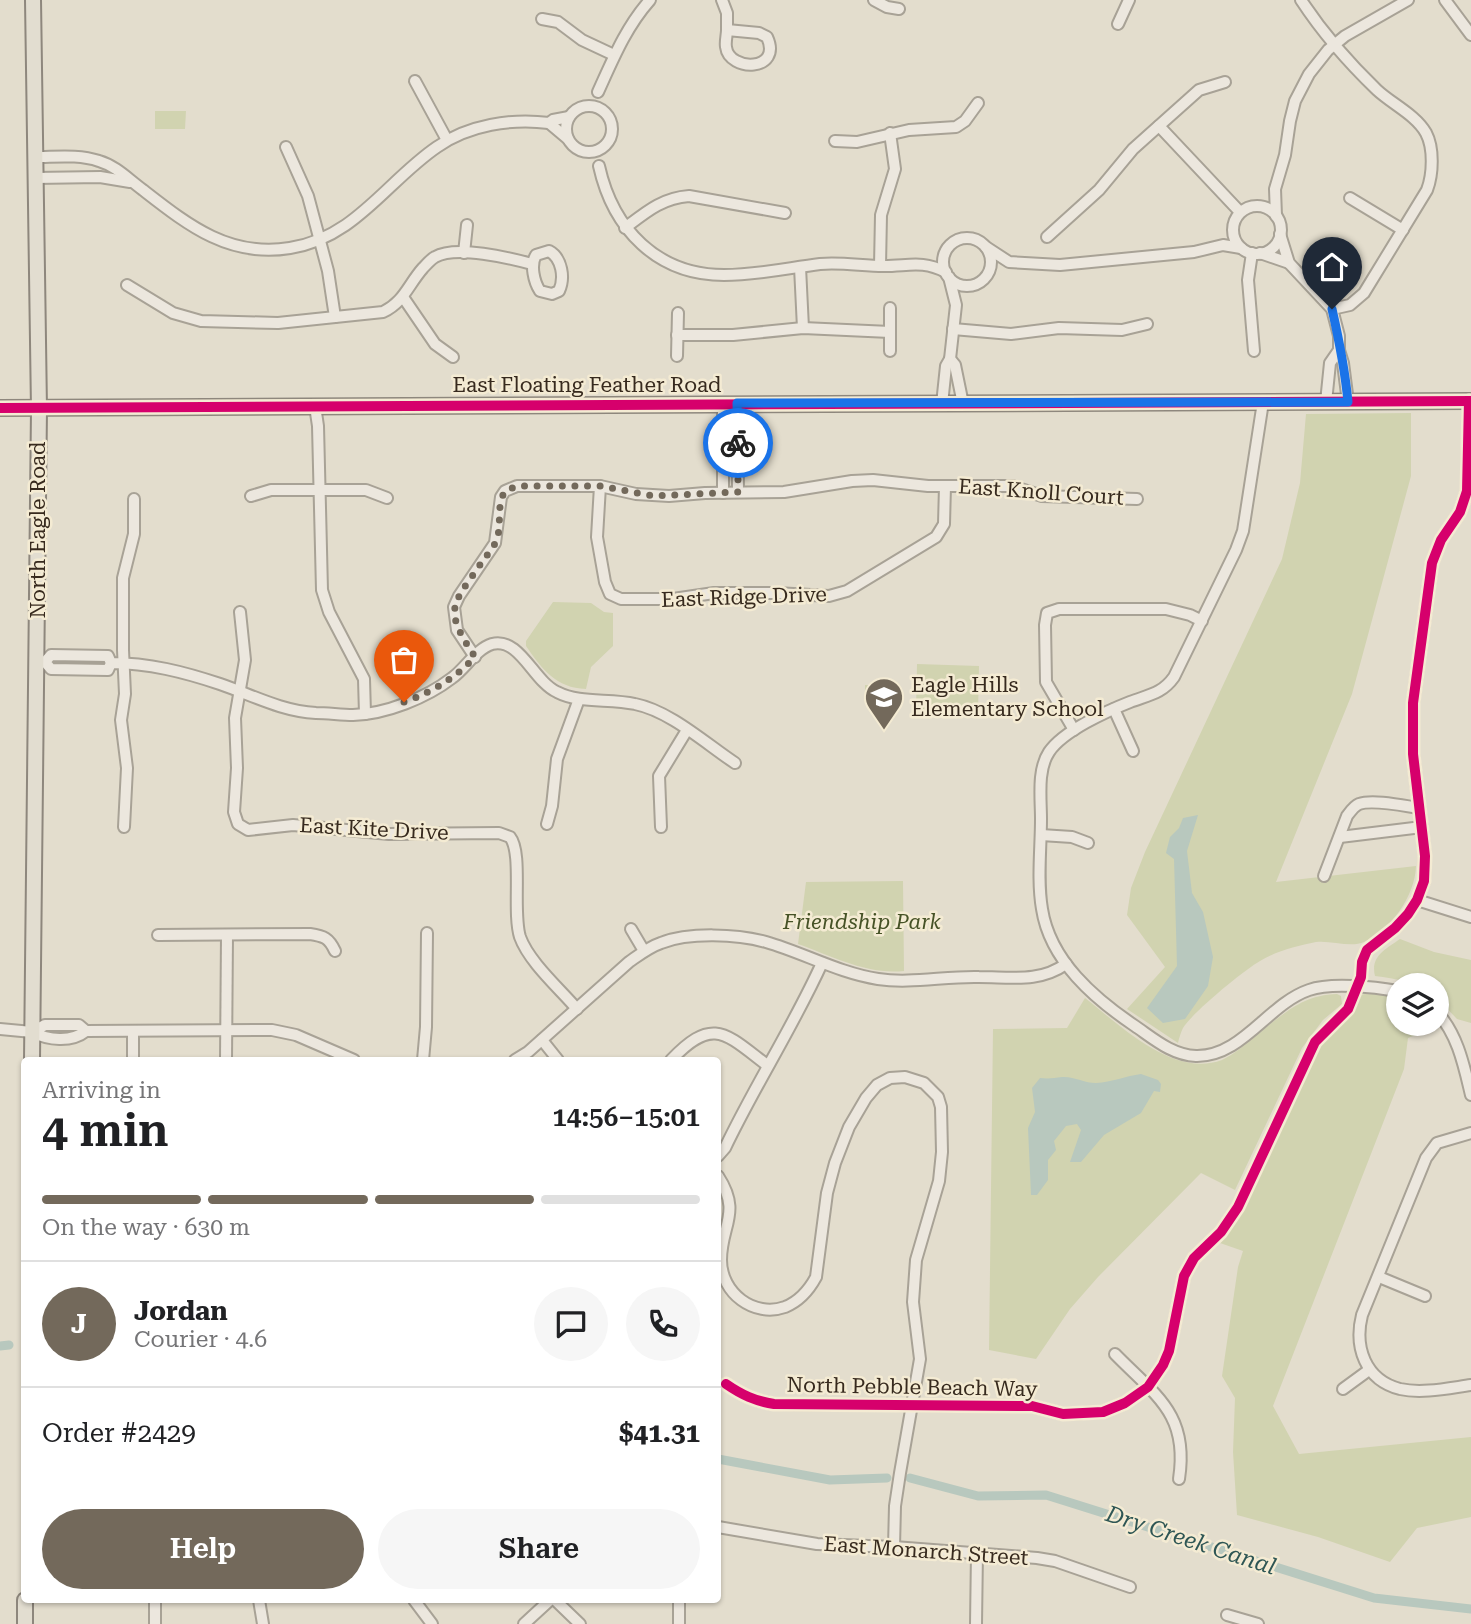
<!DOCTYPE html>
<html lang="en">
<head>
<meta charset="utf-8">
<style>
  :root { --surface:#fff; --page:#f6f6f6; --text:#202124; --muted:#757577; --line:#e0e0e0; --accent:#73695b }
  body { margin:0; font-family:"Roboto Serif",serif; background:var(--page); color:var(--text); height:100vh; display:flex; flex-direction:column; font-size:26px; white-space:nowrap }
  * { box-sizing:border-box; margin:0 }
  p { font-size:23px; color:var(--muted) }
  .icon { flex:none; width:38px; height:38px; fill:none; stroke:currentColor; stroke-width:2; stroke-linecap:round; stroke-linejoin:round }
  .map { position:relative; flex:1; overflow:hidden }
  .details { position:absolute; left:21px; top:1057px; width:700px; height:546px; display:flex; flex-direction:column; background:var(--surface); border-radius:7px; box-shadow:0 2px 5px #0004 }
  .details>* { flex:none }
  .buttons { position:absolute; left:1386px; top:973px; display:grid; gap:14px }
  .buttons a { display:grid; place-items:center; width:63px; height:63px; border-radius:50%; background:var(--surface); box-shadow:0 2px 5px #0004; font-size:35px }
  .pin { position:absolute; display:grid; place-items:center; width:60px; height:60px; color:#fff; margin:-72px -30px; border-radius:50% 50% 50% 0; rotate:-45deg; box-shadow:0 0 7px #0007 }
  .pin .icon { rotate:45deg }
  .courier { position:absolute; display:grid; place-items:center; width:70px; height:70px; margin:-35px; border:5px solid #1a73e8; border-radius:50%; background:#fff; color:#222; box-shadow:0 2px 9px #0007 }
  .overview em { font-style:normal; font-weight:600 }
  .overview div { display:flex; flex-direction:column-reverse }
  .overview { display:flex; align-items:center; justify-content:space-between; height:119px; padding:0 21px }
  h1 { font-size:46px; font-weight:600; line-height:52px }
  .bar { display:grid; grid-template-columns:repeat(4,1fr); gap:10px 7px; align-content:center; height:84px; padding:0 21px }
  .bar i { height:9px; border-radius:5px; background:var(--line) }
  .bar .current { background:var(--accent) }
  .bar p { grid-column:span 4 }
  .line { display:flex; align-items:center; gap:18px; padding:0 21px; border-top:2px solid var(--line) }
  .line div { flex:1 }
  .round { display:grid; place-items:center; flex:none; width:74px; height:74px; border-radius:37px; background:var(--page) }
  .action { display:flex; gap:14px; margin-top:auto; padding:14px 21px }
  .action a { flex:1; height:80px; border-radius:42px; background:var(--accent); color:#fff; font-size:28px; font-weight:600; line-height:80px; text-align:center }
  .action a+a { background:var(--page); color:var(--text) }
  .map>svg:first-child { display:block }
</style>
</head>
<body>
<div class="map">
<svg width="1471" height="1624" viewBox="0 0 1471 1624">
  <rect width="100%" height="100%" fill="#e3ddcd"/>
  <g fill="#d1d3b0">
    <path d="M155 111H186L185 129H155Z"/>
    <path d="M1411 413V476L1352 694 1276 882 1416 866C1415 896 1391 930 1364 942 1351 948 1330 940 1316 942 1297 946 1276 951 1260 961 1244 970 1192 1013 1183 1028 1181 1032 1179 1038 1178 1043L1127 1009 1165 967 1127 915 1131 888 1145 852 1282 559 1300 483 1306 414Z"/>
    <path d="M553 602 591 603 604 612 613 613V646L591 667 586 689C556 688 542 669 526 646V641Z"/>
    <path d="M917 664 979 666 978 712 916 710Z"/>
    <path d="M865 685 895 686V704L865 703Z"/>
    <path d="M903 881 904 971C867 975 832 956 798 944L806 882Z"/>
    <path d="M1400 939 1434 952 1471 960V1023L1457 1019 1437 998V985C1415 985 1396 978 1375 976 1370 956 1386 949 1400 939Z"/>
    <path d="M1370 993 1398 997V1024L1437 1023 1439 1026 1408 1038 1404 1069 1273 1406 1299 1454 1471 1437V1517L1417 1528 1390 1562 1318 1537 1237 1515 1233 1452 1235 1398 1222 1376 1238 1267 1243 1251 1220 1243 1240 1214 1317 1052 1329 1035 1353 1013 1360 995Z"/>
    <path d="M1337 994 1341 996 1342 1004 1323 1020 1302 1048 1235 1190 1201 1173 1098 1277 1070 1309 1036 1359 989 1350 993 1029 1067 1028 1085 998C1121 1026 1173 1078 1222 1060 1238 1053 1260 1032 1274 1021 1295 1005 1310 995 1337 994Z"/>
  </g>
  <g fill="#b8c8be">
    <path d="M1198 815 1187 851 1192 893 1203 912 1213 957 1208 986 1185 1019 1163 1023 1147 1008 1177 966 1174 859 1166 853 1170 837 1179 828 1183 818Z"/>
    <path d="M1141 1074 1158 1080 1161 1084 1160 1092 1154 1091 1141 1113 1104 1135 1081 1162H1070L1081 1130 1077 1124 1066 1126 1054 1141 1056 1150 1048 1160V1180L1037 1195H1031L1028 1128 1035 1112 1032 1088 1040 1078C1049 1079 1054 1078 1062 1077 1073 1076 1085 1083 1096 1083 1112 1082 1126 1076 1141 1074Z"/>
  </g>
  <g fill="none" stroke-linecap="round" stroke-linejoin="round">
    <g stroke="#b8c8be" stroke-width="9">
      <path d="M0 1346 9 1345"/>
      <path d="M718 1459 830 1480 887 1478"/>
      <path d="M910 1478 978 1496 1046 1495 1374 1598 1471 1609"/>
    </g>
    <g stroke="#a8a296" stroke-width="14">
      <g id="minor">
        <path d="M722 0 727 13V30"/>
        <path d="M874 0 887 7 899 9"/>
        <path d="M1301 0C1322 32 1350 64 1377 90 1392 104 1416 115 1426 133 1434 148 1433 174 1427 190L1364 293 1350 305 1332 309"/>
        <path d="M1445 0 1471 35"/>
        <path d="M542 19 558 22 582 40 614 55"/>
        <path d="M1118 24 1129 0"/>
        <path d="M727 30 759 33 767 37C783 72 729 72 726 47 725 42 727 35 727 30Z"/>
        <path d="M415 81 447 140"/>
        <path d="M598 92C613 59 626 27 650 0"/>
        <circle cx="589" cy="129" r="23"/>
        <path d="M1159 126 1240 212"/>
        <path d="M568 139 549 123 553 120 569 117"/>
        <path d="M835 141 857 142 909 130 956 127 965 121 978 103"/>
        <path d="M286 147 308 196 328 271 335 317"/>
        <path d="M35 157C56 157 78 154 99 161 116 166 128 179 143 190 188 225 229 258 290 248 355 238 387 181 437 147 468 125 512 118 549 123"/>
        <path d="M599 166C613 229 657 275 724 275 757 275 788 268 820 264 841 262 863 266 884 266 909 266 922 260 946 272"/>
        <path d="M35 178 100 177 130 182"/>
        <path d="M1350 198 1403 230"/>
        <circle cx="1257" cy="230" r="24"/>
        <path d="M1276 216 1275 189 1285 155 1290 121 1295 101 1309 74 1328 50 1345 36 1408 0"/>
        <path d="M625 228C646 212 662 198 689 196L785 213"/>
        <path d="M1280 234 1289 263 1332 309 1339 336V350L1343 363 1348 402"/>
        <path d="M1047 237 1099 190 1133 149 1199 90 1225 82"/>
        <circle cx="967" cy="262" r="24"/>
        <path d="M986 247 1009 262 1060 265 1194 252 1223 245 1241 248"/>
        <path d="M549 251C562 258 565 278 559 291L552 294 540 291C534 282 530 265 536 255Z"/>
        <path d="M464 253 467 225"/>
        <path d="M1252 253 1248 280 1254 351"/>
        <path d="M1260 253 1289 263"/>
        <path d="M880 266 881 215 895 169 890 133"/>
        <path d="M800 267 803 328"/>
        <path d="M127 285 173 313 201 321 278 323 383 312C404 302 408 285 423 268 426 265 431 259 435 257 456 245 510 258 532 264"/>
        <path d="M403 297 435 344 453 357"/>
        <path d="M953 329 1011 334 1059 328 1122 330 1147 324"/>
        <path d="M677 335H733L803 328 890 332"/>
        <path d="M890 351V308"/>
        <path d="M677 356 678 313"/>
        <path d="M950 359 955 365 963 404"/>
        <path d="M1263 402 1243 531 1236 550 1174 677C1162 694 1148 695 1130 702 1107 711 1063 731 1049 752 1037 770 1041 798 1041 819 1041 848 1037 880 1042 909 1050 961 1095 999 1135 1026 1154 1039 1172 1055 1196 1056 1242 1057 1268 1004 1309 990 1331 982 1375 987 1398 991"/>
        <path d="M1326 402 1330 363 1339 350"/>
        <path d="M723 403V493"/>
        <path d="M737 403 738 492"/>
        <path d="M942 404 946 366 950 359 956 305 949 277"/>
        <path d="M315 406 318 426 322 590 329 612 364 679 365 714"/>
        <path d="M600 486 597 537 605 582 610 594 621 599H673L714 593H776L829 596 847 591 936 537 944 524 945 486"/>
        <path d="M251 496 271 490H366L387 498"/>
        <path d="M240 612 245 660 235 718 237 768 234 812 238 824 248 830 293 825 389 834 499 833 510 837C523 853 512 912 520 937 529 962 560 989 577 1009"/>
        <path d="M475 657 457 630 454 607 459 596 495 543 501 497 505 491 517 486H600L636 494 669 496 705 493 784 492 852 481 873 480 928 486H1012L1042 496 1137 499"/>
        <path d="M111 663 108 670 51 669 45 662 51 655 108 656 111 663C149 663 184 672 220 684 252 695 281 711 316 713 328 713 341 715 353 715 386 714 426 698 452 678 465 669 476 649 492 644 520 637 533 681 557 692 580 704 609 698 635 704 670 711 705 743 735 763"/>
        <path d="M1114 709 1133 751"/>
        <path d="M1074 730 1046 682 1045 625 1047 613 1059 609H1166L1190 615 1202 621"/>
        <path d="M547 824 552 806 557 759 579 699"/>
        <path d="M124 827 127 768 121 720 125 694 123 650V578L134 534V499"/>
        <path d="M661 827 659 776 687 730"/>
        <path d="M1041 835 1072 837 1088 843"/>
        <path d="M1340 837 1422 827"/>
        <path d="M1324 876 1347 816C1350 812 1354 806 1359 804 1373 799 1405 806 1419 808"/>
        <path d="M1417 900 1471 917"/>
        <path d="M631 929 644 951"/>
        <path d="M158 935 310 934C324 936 329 938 335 951"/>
        <path d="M1437 1012C1458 1035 1464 1066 1471 1095"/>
        <path d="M0 1029 32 1032"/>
        <path d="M86 1031 79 1025H45L32 1032C48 1040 71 1043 86 1031L272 1030 296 1035 354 1060"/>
        <path d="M542 1040 558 1060"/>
        <path d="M133 1060V1031"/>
        <path d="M226 1060 227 935"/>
        <path d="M423 1060 426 1027 427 933"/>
        <path d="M515 1060 528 1052 629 962C639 955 649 947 661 943 689 932 737 934 766 942 804 953 839 973 878 979 911 984 945 976 979 977 1011 977 1039 983 1066 964"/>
        <path d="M671 1060C713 1016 725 1033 767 1065"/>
        <path d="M1471 1133 1437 1143 1426 1158 1362 1315C1354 1347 1365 1380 1400 1389 1422 1394 1449 1388 1471 1385"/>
        <path d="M718 1156 725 1148C755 1085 793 1027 822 963"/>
        <path d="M718 1176C742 1213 721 1225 721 1260 721 1293 754 1318 785 1307 800 1301 809 1290 816 1277L827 1193 835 1163 849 1127 866 1098 877 1085 890 1078 905 1077 924 1083 938 1097 941 1107 942 1152 939 1181 916 1260 913 1302 920 1359 900 1473 895 1506 894 1547"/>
        <path d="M1379 1277 1425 1296"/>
        <path d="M1115 1354C1156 1396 1189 1414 1179 1479"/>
        <path d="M726 1384C742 1395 755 1401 774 1404L1032 1406 1063 1414 1103 1412 1125 1403 1148 1387 1163 1365 1169 1351 1184 1276 1194 1258 1221 1232 1238 1207 1315 1042 1348 1009 1361 977 1362 962 1367 950 1395 928 1408 914 1417 900 1424 881 1425 856 1413 754V703L1432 563 1441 540 1460 512 1467 491 1469 401"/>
        <path d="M1343 1389 1369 1370"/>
        <path d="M718 1527 817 1544 894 1547 1037 1558 1055 1561 1130 1587"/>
        <path d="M259 1600 263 1624"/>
        <path d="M414 1600 432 1624"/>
        <path d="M555 1600 580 1624"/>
        <path d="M1227 1615 1258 1624"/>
        <path d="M155 1624V1600"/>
        <path d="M524 1624 550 1600"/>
        <path d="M679 1624V1600"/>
        <path d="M976 1624 977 1552"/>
      </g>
    </g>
    <g stroke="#8e877d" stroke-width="18">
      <g id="major">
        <path d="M0 408 1471 401"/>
        <path d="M32 1060 39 409 33 0"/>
        <path d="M25 1624V1600"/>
      </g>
    </g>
    <use href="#minor" stroke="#ece7de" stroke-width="10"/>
    <use href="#major" stroke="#e2ddd0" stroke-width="14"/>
    <g stroke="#f4ebd3" stroke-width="15">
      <g id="cycleway">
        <path d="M0 408 1471 401"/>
        <path d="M726 1384C742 1395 755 1401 774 1404L1032 1406 1063 1414 1103 1412 1125 1403 1148 1387 1163 1365 1169 1351 1184 1276 1194 1258 1221 1232 1238 1207 1315 1042 1348 1009 1361 977 1362 962 1367 950 1395 928 1408 914 1417 900 1424 881 1425 856 1413 754V703L1432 563 1441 540 1460 512 1467 491 1469 401"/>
      </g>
    </g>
    <use href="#cycleway" stroke="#d6006c" stroke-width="10"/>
  </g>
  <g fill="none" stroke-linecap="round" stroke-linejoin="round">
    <path stroke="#73695b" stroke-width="7" stroke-dasharray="0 12.6" d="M404 702C432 692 454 679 475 657 443 608 451 607 482 562 487 555 494 547 497 539 502 523 496 506 505 491L517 486H600L654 496 738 492V443"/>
    <path stroke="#1a73e8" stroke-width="9" d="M738 443 737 403 1348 402C1345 370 1339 340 1332 309"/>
  </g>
  <defs>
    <g id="school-pin" transform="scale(2.0125)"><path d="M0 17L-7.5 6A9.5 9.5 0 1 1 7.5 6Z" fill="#73695b" stroke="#f4ebd3"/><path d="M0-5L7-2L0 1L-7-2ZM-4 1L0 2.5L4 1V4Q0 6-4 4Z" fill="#fff"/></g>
  </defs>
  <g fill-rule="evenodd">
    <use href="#school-pin" x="884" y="697"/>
  </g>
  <g text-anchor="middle" stroke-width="5" stroke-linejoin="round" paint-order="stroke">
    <g font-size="21" fill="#372a1e" stroke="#f4ebd3">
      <text x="587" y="392">East Floating Feather Road</text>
      <text transform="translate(1041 492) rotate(4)" y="7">East Knoll Court</text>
      <text transform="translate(38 530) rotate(-90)" y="7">North Eagle Road</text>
      <text transform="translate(744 597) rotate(-2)" y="7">East Ridge Drive</text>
      <text transform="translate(374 829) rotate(3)" y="7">East Kite Drive</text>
      <text transform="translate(912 1387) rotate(1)" y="7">North Pebble Beach Way</text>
      <text transform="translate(926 1551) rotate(4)" y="7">East Monarch Street</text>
    </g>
    <g font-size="21" fill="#372a1e" stroke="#f4ebd3" text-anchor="start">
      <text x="911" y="692">Eagle Hills<tspan x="911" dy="24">Elementary School</tspan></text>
    </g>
    <g font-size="21" font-style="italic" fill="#465226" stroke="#f4ebd3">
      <text x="862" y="929">Friendship Park</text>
    </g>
    <g font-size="23" font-style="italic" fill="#2e5654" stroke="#f4ebd3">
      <text transform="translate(1191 1540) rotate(18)" y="8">Dry Creek Canal</text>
    </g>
  </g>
</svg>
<div class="buttons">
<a><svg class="icon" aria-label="layers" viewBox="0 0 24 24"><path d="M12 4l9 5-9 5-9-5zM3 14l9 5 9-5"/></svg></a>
</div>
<div class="pin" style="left:404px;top:702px;background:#ea580c"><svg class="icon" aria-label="bag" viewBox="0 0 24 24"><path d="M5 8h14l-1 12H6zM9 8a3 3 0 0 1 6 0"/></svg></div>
<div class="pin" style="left:1332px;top:309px;background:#1f2937"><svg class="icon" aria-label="home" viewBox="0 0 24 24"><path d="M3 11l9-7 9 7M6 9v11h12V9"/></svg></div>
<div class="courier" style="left:738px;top:443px"><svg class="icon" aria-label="bike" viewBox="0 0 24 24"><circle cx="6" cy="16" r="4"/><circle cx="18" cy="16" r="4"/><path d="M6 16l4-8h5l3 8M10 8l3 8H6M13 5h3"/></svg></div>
<section class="details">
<div class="overview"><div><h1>4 min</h1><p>Arriving in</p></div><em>14:56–15:01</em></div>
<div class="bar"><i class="current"></i><i class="current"></i><i class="current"></i><i></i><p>On the way · 630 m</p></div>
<div class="line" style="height:126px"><b class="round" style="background:var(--accent);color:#fff">J</b><div><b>Jordan</b><p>Courier · 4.6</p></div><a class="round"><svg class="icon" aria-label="chat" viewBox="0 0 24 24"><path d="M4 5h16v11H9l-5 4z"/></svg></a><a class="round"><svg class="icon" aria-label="phone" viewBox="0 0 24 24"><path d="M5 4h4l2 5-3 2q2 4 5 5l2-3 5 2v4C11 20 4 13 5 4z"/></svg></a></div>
<div class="line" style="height:91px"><div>Order #2429</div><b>$41.31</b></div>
<div class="action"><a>Help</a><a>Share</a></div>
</section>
</div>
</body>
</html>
